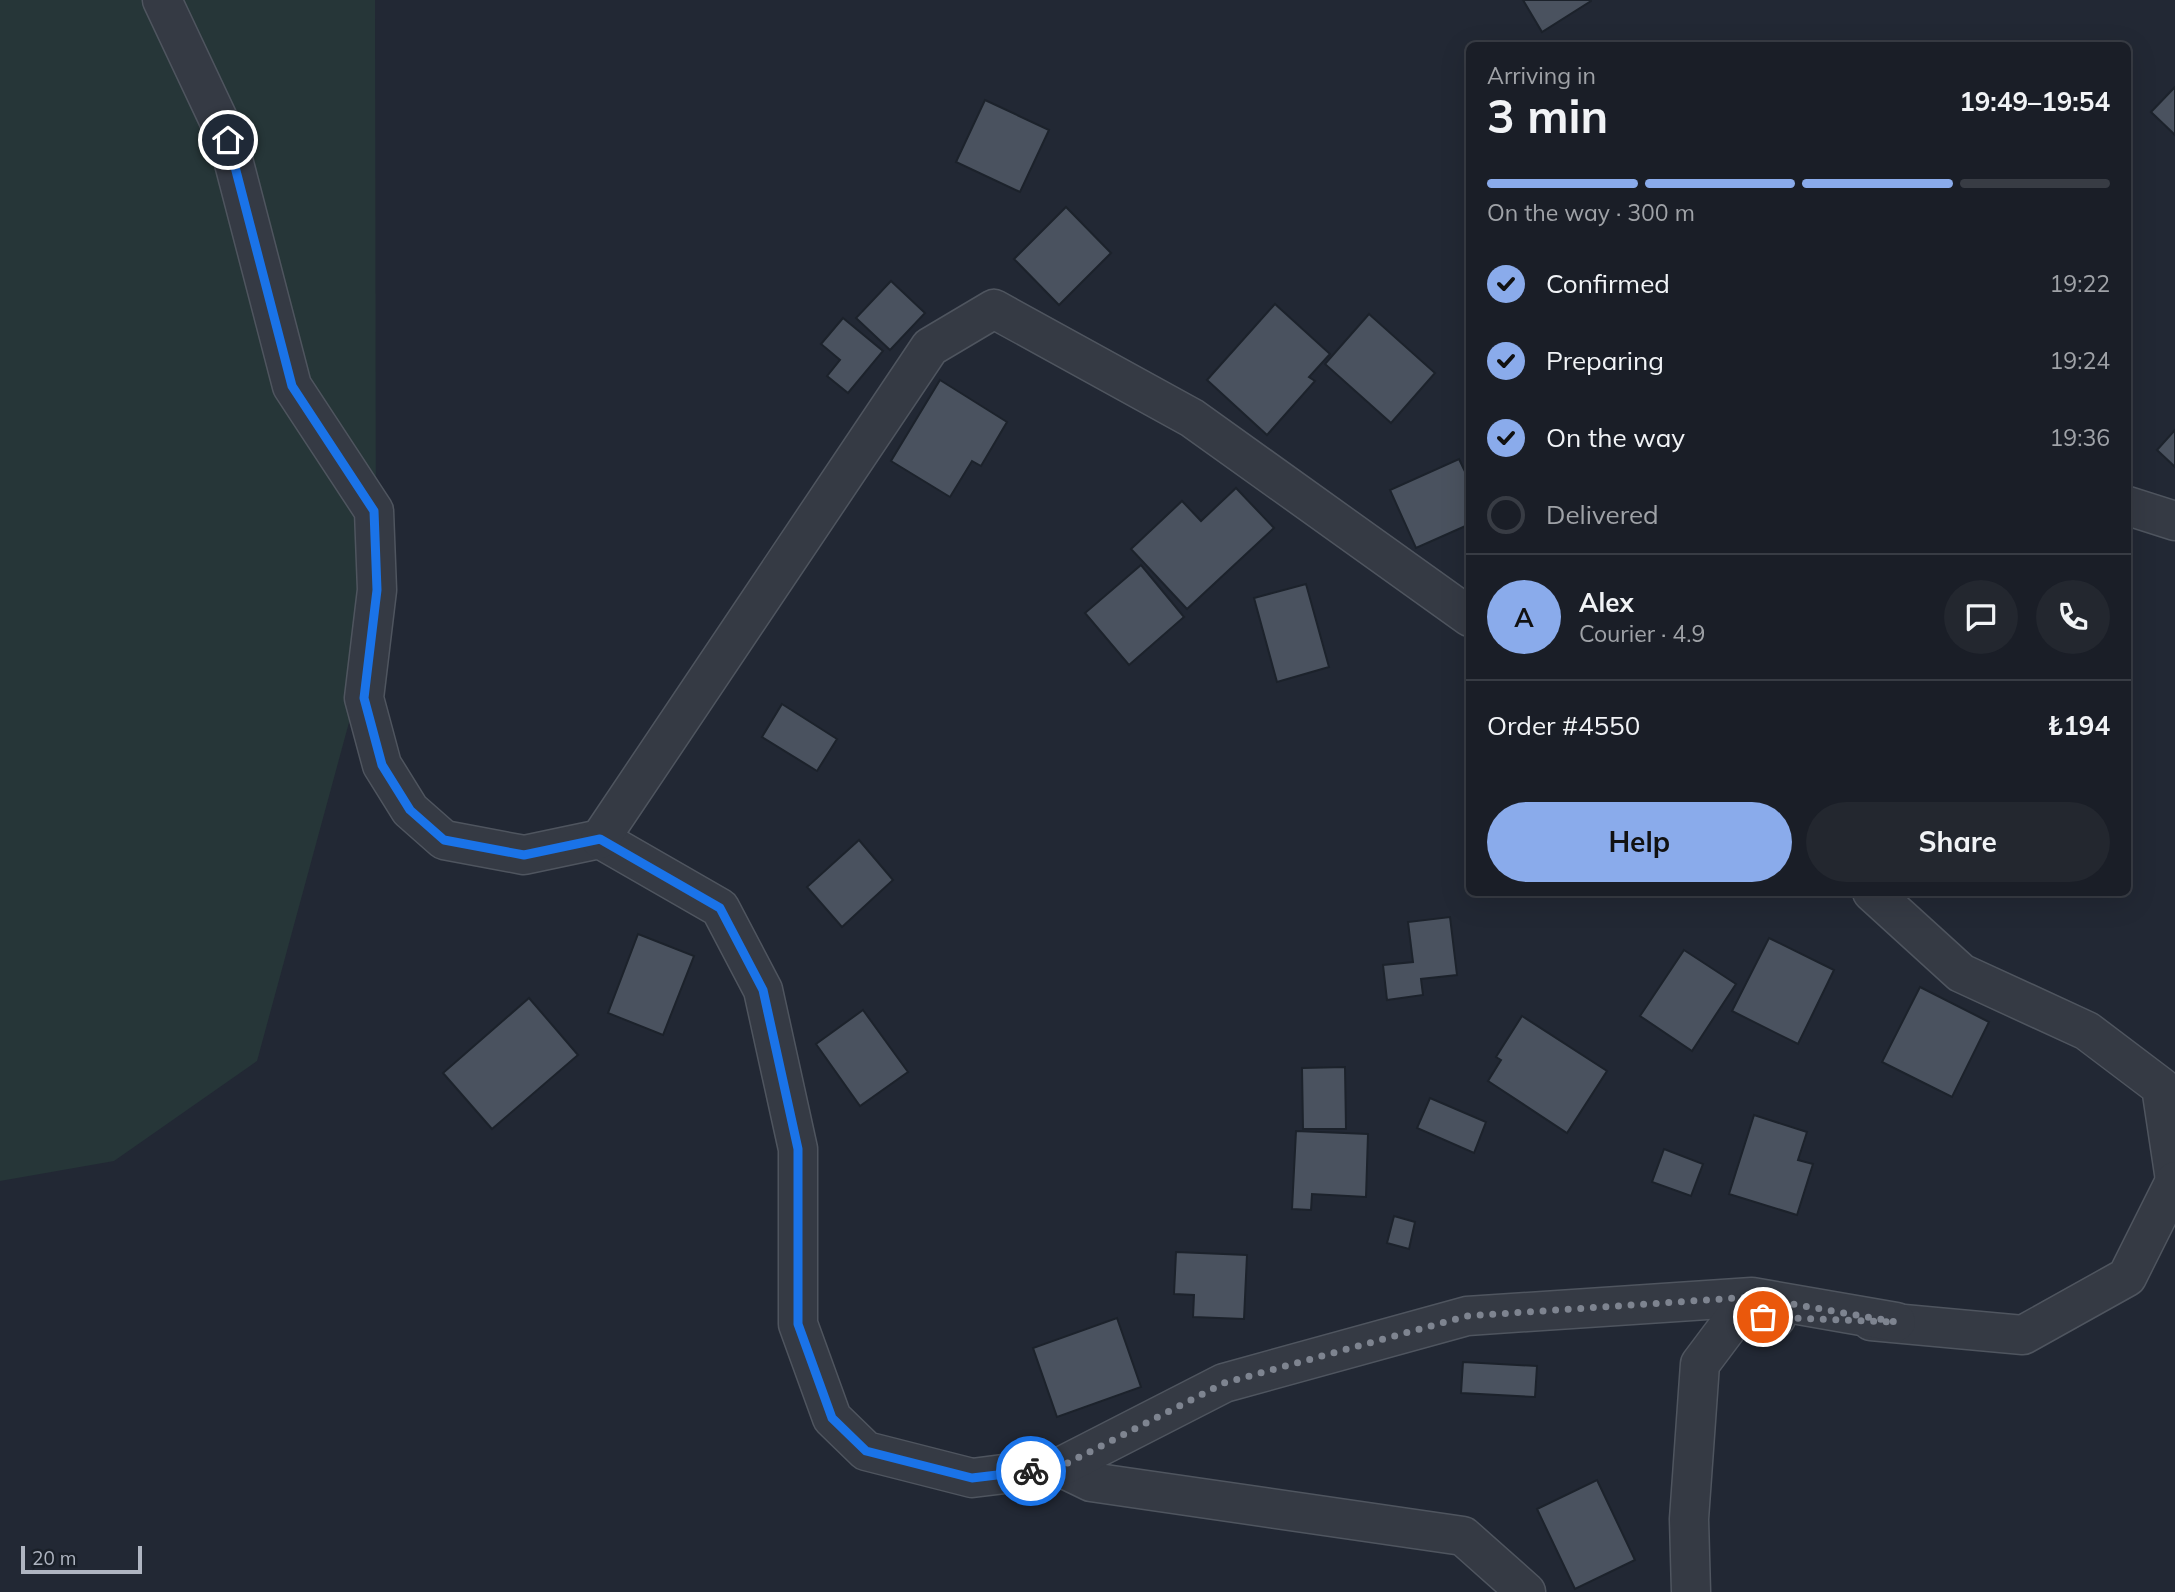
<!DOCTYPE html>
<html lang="en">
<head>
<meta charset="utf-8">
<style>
  :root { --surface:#1a1e27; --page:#23272f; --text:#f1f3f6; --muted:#9fa2a7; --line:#383c44; --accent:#8aabeb }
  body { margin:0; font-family:Mulish,sans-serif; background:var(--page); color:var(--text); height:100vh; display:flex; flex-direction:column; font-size:26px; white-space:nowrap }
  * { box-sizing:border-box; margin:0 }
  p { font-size:23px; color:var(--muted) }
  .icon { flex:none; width:38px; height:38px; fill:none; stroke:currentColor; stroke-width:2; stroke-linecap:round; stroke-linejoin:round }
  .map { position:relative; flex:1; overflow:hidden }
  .side { position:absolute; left:1466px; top:42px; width:665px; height:854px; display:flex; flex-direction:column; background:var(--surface); border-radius:10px; box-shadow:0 7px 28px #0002,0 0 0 2px var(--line) }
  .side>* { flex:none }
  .scale { position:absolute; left:21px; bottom:18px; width:121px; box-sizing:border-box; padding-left:7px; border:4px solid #afb5c1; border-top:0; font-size:19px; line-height:24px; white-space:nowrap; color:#afb5c1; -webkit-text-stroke:5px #1a2029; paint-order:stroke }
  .pin { position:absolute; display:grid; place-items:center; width:60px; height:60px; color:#fff; margin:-30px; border:4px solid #fff; border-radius:50%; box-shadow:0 2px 7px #0007 }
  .courier { position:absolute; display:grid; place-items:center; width:70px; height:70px; margin:-35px; border:5px solid #1a73e8; border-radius:50%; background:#fff; color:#222; box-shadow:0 2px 9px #0007 }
  .head em { font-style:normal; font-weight:700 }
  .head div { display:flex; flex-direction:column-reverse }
  .head { display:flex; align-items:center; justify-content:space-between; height:119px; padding:0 21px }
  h1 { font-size:46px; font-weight:700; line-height:52px }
  .bar { display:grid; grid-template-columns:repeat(4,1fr); gap:10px 7px; align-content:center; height:84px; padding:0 21px }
  .bar i { height:9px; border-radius:5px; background:var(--line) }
  .bar .on { background:var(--accent) }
  .bar p { grid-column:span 4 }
  .line { display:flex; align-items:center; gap:18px; padding:0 21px; border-top:2px solid var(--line) }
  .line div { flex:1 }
  .round { display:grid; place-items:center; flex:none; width:74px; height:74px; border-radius:37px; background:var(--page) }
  ol { padding:0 21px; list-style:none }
  li { display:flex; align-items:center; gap:21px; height:77px }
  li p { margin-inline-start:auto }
  li .icon { padding:7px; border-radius:50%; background:var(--accent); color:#111; stroke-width:4 }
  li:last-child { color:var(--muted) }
  li i { width:38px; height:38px; border:4px solid var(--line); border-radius:50% }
  .action { display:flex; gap:14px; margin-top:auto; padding:14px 21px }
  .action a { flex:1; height:80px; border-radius:42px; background:var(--accent); color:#111; font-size:28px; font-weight:700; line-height:80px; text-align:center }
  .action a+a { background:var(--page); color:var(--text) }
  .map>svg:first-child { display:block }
</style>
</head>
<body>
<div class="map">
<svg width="2175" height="1592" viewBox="0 0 2175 1592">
  <rect width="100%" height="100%" fill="#222834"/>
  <path fill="#263638" d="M0 0H375L376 623 257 1061 114 1161 0 1181Z"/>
  <g fill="#4a525f" stroke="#1c222b" stroke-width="2">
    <path d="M1523 0H1591V1L1542 32Z"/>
    <path d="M2175 87V135L2151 112Z"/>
    <path d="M985 100 1049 130 1020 192 956 162Z"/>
    <path d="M1066 207 1111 253 1059 305 1014 259Z"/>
    <path d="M891 281 925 313 890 350 856 318Z"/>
    <path d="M1275 304 1330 354 1309 377 1315 381 1267 435 1207 380Z"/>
    <path d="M1369 314 1435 373 1391 423 1325 364Z"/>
    <path d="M843 318 883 351 848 393 827 376 840 360 821 344Z"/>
    <path d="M940 380 1007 422 981 466 972 461 950 497 891 461Z"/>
    <path d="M2175 430V467L2157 450Z"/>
    <path d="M1459 459 1470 482V524L1416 548 1390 490Z"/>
    <path d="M1236 488 1274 528 1187 609 1131 549 1182 501 1201 521Z"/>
    <path d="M1141 565 1184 617 1129 665 1085 613Z"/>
    <path d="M1306 584 1329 667 1277 682 1254 598Z"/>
    <path d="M782 704 837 739 817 771 762 737Z"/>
    <path d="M859 840 893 880 842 927 807 887Z"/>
    <path d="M1450 917 1457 975 1421 979 1423 995 1387 1000 1383 965 1413 962 1408 922Z"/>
    <path d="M638 934 694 956 663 1035 608 1013Z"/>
    <path d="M1769 938 1834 970 1798 1044 1732 1011Z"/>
    <path d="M1684 950 1736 984 1692 1051 1640 1016Z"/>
    <path d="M1920 987 1989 1022 1952 1097 1882 1062Z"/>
    <path d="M529 998 578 1055 492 1129 443 1073Z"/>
    <path d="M863 1010 908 1072 860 1106 816 1044Z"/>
    <path d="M1522 1016 1607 1071 1567 1133 1488 1081 1501 1060 1496 1057Z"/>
    <path d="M1345 1067 1346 1129H1303L1302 1068Z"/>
    <path d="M1430 1098 1486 1122 1474 1153 1417 1128Z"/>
    <path d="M1754 1115 1807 1132 1798 1160 1813 1164 1797 1215 1729 1194Z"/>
    <path d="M1296 1131 1368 1134 1366 1197 1312 1194 1311 1210 1292 1209Z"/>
    <path d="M1664 1149 1703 1164 1691 1196 1652 1182Z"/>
    <path d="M1394 1216 1415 1222 1409 1249 1387 1243Z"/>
    <path d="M1176 1252 1247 1255 1244 1319 1193 1317 1194 1295 1174 1294Z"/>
    <path d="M1117 1318 1141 1387 1057 1417 1033 1348Z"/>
    <path d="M1463 1362 1537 1366 1535 1397 1461 1393Z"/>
    <path d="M1597 1480 1635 1560 1575 1589 1537 1509Z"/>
  </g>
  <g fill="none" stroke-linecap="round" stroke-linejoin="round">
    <g stroke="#4f555f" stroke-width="41">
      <g id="minor">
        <path d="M162 0 228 140 292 386 374 511 377 590 364 698 382 765 410 810 444 840 524 855 600 839 720 908 763 990 798 1149V1324L832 1418 866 1451 972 1478 1060 1467 1091 1482 1463 1536 1526 1592"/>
        <path d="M2128 506 2175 521"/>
        <path d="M600 839 930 347 994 309 1192 418 1470 617"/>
        <path d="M1872 892 1961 973 2087 1031 2161 1087 2175 1180"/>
        <path d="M1871 1321 2023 1335 2127 1277 2175 1181"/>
        <path d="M1060 1467 1224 1383 1467 1316 1752 1297 1896 1322"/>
        <path d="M1691 1592 1689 1519 1700 1364 1736 1316 1776 1318"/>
      </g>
    </g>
    <use href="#minor" stroke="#353a44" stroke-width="38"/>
  </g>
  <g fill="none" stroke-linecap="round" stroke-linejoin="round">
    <path stroke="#7e8490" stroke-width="7" stroke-dasharray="0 12.6" d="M1031 1471 1060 1467 1224 1383 1467 1316 1752 1297 1896 1322 1763 1317"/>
    <path stroke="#1a73e8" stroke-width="9" d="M228 140 292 386 374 511 377 590 364 698 382 765 410 810 444 840 524 855 600 839 720 908 763 990 798 1149V1324L832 1418 866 1451 972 1478 1031 1471"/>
  </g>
</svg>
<div class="scale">20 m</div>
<div class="pin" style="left:1763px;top:1317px;background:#ea580c"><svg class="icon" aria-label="bag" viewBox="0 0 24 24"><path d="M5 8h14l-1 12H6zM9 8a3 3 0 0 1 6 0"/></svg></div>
<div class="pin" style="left:228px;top:140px;background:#1f2937"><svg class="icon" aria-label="home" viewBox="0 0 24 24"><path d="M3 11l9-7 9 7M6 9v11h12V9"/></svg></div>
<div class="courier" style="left:1031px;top:1471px"><svg class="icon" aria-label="bike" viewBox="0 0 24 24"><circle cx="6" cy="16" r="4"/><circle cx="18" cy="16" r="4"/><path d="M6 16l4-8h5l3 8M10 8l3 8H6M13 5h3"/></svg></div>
<section class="side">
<div class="head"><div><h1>3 min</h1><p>Arriving in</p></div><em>19:49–19:54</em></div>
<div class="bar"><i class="on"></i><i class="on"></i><i class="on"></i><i></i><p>On the way · 300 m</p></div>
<ol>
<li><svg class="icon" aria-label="check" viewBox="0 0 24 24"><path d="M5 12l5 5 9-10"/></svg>Confirmed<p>19:22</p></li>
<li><svg class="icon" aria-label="check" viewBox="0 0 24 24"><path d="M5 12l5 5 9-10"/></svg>Preparing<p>19:24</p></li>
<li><svg class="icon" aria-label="check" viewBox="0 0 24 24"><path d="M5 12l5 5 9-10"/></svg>On the way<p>19:36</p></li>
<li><i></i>Delivered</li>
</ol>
<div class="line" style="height:126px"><b class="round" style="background:var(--accent);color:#111">A</b><div><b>Alex</b><p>Courier · 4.9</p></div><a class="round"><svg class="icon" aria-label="chat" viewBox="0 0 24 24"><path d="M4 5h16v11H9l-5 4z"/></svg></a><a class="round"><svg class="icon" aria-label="phone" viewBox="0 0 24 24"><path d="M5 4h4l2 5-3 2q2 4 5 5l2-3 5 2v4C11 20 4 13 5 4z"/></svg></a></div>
<div class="line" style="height:91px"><div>Order #4550</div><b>₺194</b></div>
<div class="action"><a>Help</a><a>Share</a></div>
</section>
</div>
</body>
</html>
